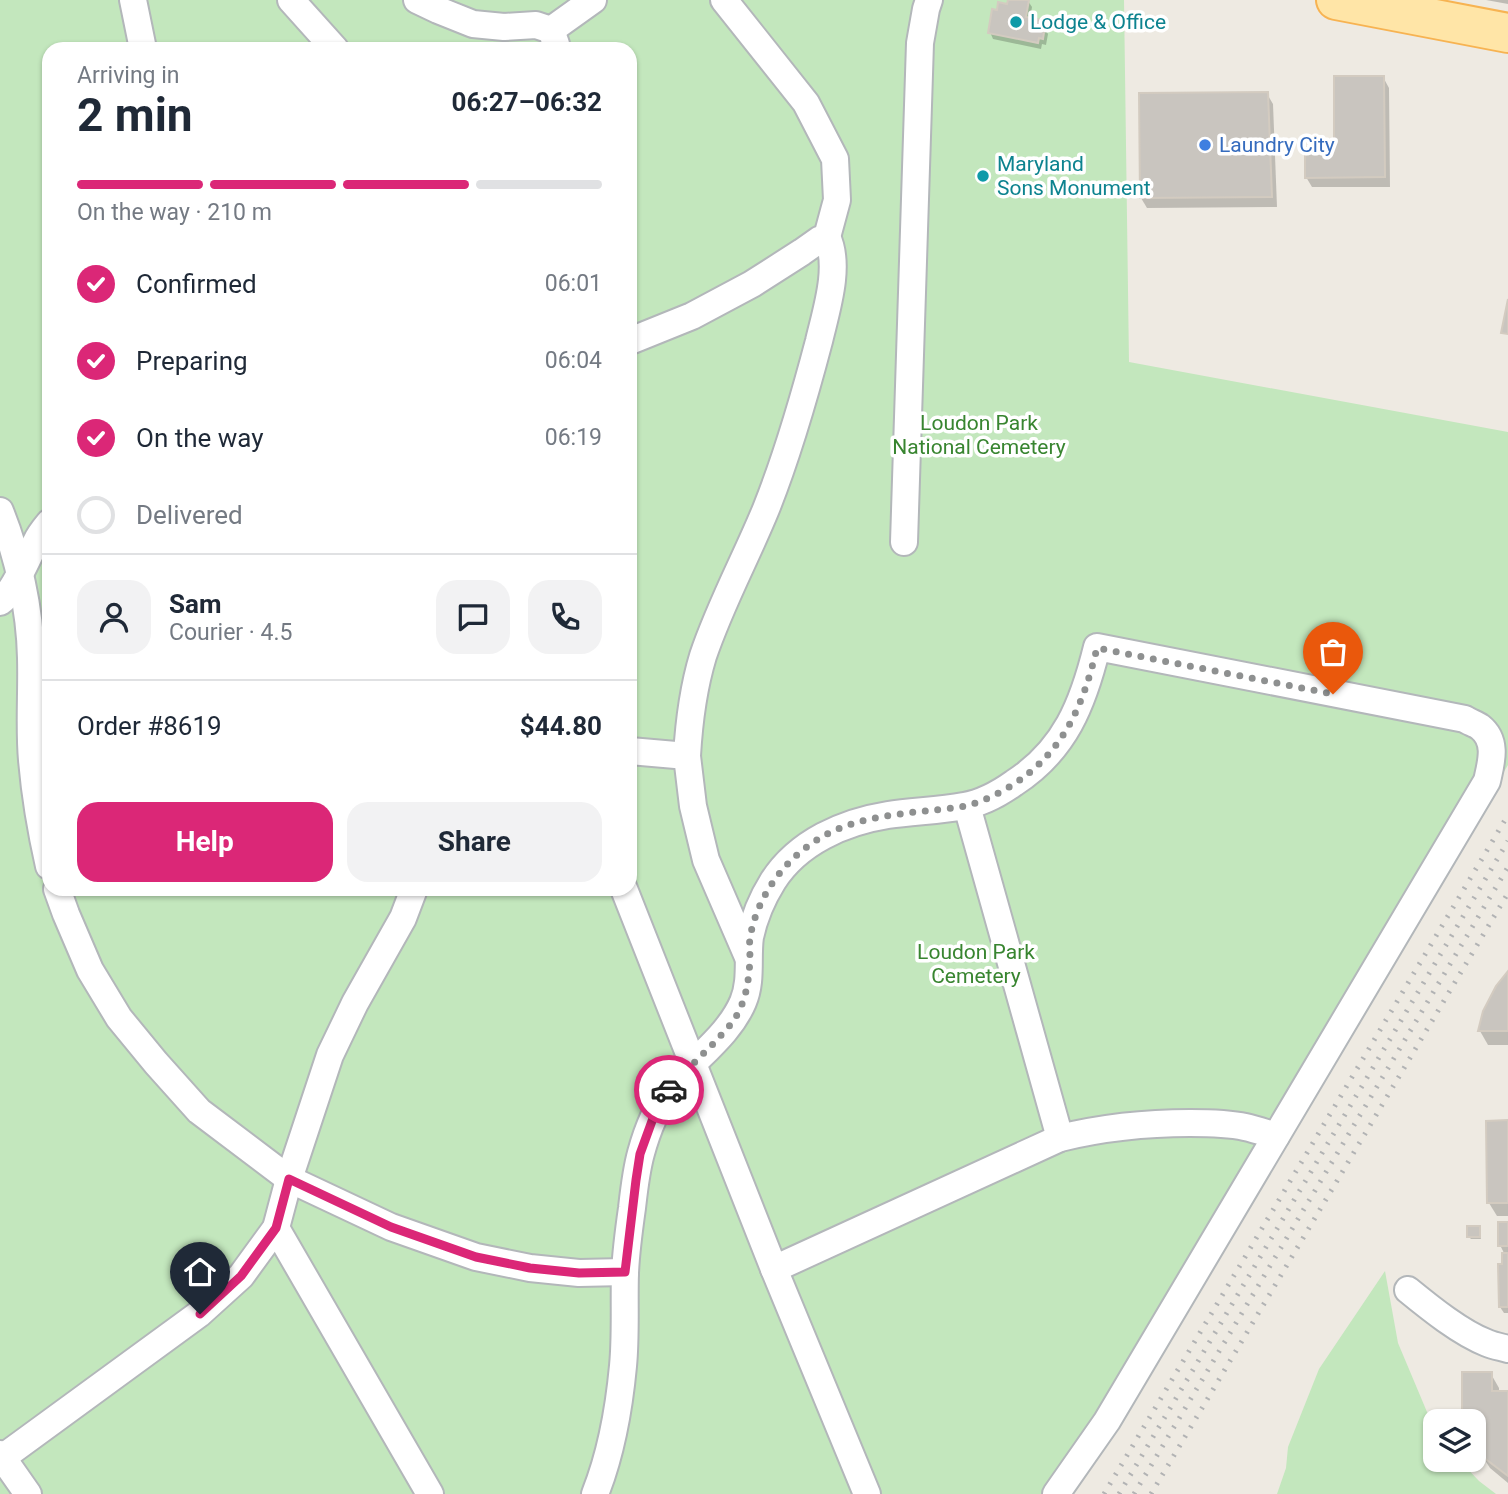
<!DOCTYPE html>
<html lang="en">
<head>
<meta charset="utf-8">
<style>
  :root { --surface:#fff; --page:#f2f2f3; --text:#1f2937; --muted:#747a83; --line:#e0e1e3; --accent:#db2777 }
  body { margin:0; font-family:Roboto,sans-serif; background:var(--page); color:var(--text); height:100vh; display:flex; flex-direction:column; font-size:26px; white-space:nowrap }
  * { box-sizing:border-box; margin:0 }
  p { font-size:23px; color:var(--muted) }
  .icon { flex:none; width:38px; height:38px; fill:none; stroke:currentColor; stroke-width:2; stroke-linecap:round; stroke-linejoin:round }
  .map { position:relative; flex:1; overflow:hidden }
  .drawer { position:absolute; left:42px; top:42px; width:595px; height:854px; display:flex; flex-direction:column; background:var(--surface); border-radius:21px; box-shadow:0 2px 5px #0004 }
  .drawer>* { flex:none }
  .buttons { position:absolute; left:1423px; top:1409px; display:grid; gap:14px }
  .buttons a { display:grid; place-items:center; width:63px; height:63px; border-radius:14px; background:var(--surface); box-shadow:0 2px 5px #0004; font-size:35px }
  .pin { position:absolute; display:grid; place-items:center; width:60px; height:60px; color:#fff; margin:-72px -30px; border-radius:50% 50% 50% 0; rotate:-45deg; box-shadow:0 0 7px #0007 }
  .pin .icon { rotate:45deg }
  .courier { position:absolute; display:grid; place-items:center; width:70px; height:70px; margin:-35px; border:5px solid #db2777; border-radius:50%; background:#fff; color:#222; box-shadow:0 2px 9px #0007 }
  .head em { font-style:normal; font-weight:700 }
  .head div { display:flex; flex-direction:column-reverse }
  .head { display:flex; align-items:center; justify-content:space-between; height:119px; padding:0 35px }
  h1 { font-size:46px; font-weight:700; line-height:52px }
  .bar { display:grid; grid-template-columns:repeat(4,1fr); gap:10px 7px; align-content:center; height:84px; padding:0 35px }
  .bar i { height:9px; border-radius:5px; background:var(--line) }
  .bar .current { background:var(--accent) }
  .bar p { grid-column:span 4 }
  .line { display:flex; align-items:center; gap:18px; padding:0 35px; border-top:2px solid var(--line) }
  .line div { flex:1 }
  .round { display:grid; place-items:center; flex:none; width:74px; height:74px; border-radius:21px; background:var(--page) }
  ol { padding:0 35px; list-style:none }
  li { display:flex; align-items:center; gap:21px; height:77px }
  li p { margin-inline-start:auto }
  li .icon { padding:7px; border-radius:50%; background:var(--accent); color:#fff; stroke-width:4 }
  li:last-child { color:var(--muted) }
  li i { width:38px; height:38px; border:4px solid var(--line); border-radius:50% }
  .button { display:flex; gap:14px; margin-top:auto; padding:14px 35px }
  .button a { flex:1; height:80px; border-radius:21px; background:var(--accent); color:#fff; font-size:28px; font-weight:700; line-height:80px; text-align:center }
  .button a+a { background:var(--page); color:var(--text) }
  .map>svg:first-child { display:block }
</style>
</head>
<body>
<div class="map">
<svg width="1508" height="1494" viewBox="0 0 1508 1494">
  <rect width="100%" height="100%" fill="#eeeae2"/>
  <g fill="#c3e7bd" fill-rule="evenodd">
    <path d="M0 0H1124L1129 362 1508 432V765L1068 1494H0ZM49 49H630V889H49Z"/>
    <path d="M1385 1271 1398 1343 1435 1431V1460H1459L1479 1481 1496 1494H1277L1286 1468 1288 1447 1319 1369Z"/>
  </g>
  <g fill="#0003">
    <path d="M1009 0 1028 1 1032 7 1030 19 1041 22 1048 34 1046 45 1042 44 1041 49 993 39 990 32 1008 6Z"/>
    <path d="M1486 0H1508V4Z"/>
    <path d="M1383 77 1389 88 1390 187H1312L1306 177 1336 149Z"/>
    <path d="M1267 94 1273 104 1277 207 1147 208 1141 198Z"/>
    <path d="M1508 974V1045H1488L1480 1031Z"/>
    <path d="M1508 1122V1216H1497L1489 1203Z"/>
    <path d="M1508 1224V1313H1504L1500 1307 1505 1255 1500 1245Z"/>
    <path d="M1479 1227 1481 1239H1471L1469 1237Z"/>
    <path d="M1491 1374 1499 1388V1393H1508V1483L1490 1468 1481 1454 1482 1438H1474V1421H1463Z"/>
  </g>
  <g fill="#c9c5bf" stroke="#d3cbc0" stroke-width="2">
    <path d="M1008 0H1029L1026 17 1043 20 1042 25 1045 26 1043 39 1039 38 1038 43 988 33 992 9 997 10 998 2 1007 4Z"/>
    <path d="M1334 76H1384L1385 177 1305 178V147H1334Z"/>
    <path d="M1268 92 1272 197 1140 198 1139 93Z"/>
    <path d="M1508 299V334L1501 333Z"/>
    <path d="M1508 971V1031H1478L1483 1011 1496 986Z"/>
    <path d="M1508 1120V1203H1487L1486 1121Z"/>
    <rect x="1498" y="1222" width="10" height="24"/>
    <rect x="1467" y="1226" width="13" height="11"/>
    <path d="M1502 1253H1508V1307H1499L1498 1264H1502Z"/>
    <path d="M1462 1372H1492V1391H1508V1476L1479 1454 1480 1424H1474V1421H1462Z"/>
  </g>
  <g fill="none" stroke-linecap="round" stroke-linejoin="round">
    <g stroke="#b3b7ba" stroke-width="30">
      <g id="minor">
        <path d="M133 0 143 49"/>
        <path d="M291 0 335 49"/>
        <path d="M417 0 438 10 473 24 504 27 536 25 551 30 556 44V49"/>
        <path d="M724 0 806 103 835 159 837 200 827 237"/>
        <path d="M551 30 593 0"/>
        <path d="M630 341 692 316 752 284 802 252 819 240 827 237C841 266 826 311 819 341 804 398 788 454 766 509 746 558 720 605 703 656 693 689 689 721 687 756L630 751"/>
        <path d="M0 511C18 556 30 609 31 658 32 692 29 726 32 760 35 795 41 831 49 866"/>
        <path d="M904 542 920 43 926 9 929 0"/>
        <path d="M0 602C14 592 27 558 36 542 39 535 44 529 49 523"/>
        <path d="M687 756 693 806 706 860 748 957"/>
        <path d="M967 806 1060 1138"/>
        <path d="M57 889 66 914 90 970 119 1018 156 1063 199 1111 289 1179 391 1227 476 1257 530 1268 579 1273 625 1272"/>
        <path d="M624 889 774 1269 867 1494"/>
        <path d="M276 1228 430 1494"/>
        <path d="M774 1269 1060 1138C1105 1127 1144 1123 1190 1123 1208 1123 1227 1123 1245 1127 1255 1129 1266 1133 1276 1136"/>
        <path d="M1408 1290C1430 1308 1461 1333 1487 1343 1494 1346 1501 1347 1508 1349"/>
        <path d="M0 1454 28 1494"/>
        <path d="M2 1458 199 1314 241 1276 276 1228 289 1179 330 1055 355 1003 403 918 414 889"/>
        <path d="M595 1494C611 1454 619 1409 623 1366 626 1335 624 1304 625 1273 626 1251 629 1229 632 1208 634 1190 636 1171 641 1153 647 1131 656 1108 670 1089 693 1059 728 1037 743 1002 752 981 747 958 750 937 754 918 763 897 773 881 798 842 844 822 888 815 913 811 939 811 964 806 982 803 1000 793 1014 783 1065 750 1083 704 1097 647L1465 719C1469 722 1476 724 1480 727 1498 741 1491 763 1487 781L1107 1421 1056 1494"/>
      </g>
    </g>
    <g stroke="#f7b352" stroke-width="42">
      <path id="primary" d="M1336 0 1508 33"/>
    </g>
    <use href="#minor" stroke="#fff" stroke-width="26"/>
    <use href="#primary" stroke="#ffe5a7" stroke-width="38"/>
    <g stroke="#b2b3b4" stroke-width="5" stroke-dasharray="2 9" stroke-linecap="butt">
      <path d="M1104 1494 1508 815"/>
      <path d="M1119 1494 1508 841"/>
      <path d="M1134 1494 1508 867"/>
      <path d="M1151 1494 1508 893"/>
    </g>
  </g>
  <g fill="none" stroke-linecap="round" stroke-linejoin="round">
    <path stroke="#8e9090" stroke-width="7" stroke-dasharray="0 12.6" d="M669 1090C682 1074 698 1059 713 1044 722 1034 733 1024 739 1011 747 995 749 977 750 959 750 952 749 945 750 938 756 901 779 867 808 846 845 818 890 815 934 810 944 809 955 808 966 806 982 802 1000 793 1014 784 1065 750 1083 705 1097 648L1333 694"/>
    <path stroke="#db2777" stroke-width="9" d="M200 1314 241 1276 276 1228 289 1179 391 1227 476 1257 530 1268 579 1273 625 1272 636 1180 640 1154 656 1110 669 1090"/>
  </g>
  <g fill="#0f9aa8" stroke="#fff" stroke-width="2.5">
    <circle cx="1016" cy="22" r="7"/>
    <circle cx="983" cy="176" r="7"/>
  </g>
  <circle fill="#3f7fe0" stroke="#fff" stroke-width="2.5" cx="1205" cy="145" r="7"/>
  <g text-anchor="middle" stroke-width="7" stroke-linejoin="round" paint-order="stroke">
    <g font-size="21" fill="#0d838f" stroke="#fff" text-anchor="start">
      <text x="1030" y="29">Lodge &amp; Office</text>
      <text x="997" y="171">Maryland<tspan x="997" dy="24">Sons Monument</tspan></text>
    </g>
    <g font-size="21" fill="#366cbe" stroke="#fff" text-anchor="start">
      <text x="1219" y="152">Laundry City</text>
    </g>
    <g font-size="21" fill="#388530" stroke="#fff">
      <text x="979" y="430">Loudon Park<tspan x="979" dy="24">National Cemetery</tspan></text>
      <text x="976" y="959">Loudon Park<tspan x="976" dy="24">Cemetery</tspan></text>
    </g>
  </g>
</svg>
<div class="buttons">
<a><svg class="icon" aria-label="layers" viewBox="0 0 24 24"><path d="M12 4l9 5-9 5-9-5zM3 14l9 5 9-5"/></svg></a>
</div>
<div class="pin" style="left:1333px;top:694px;background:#ea580c"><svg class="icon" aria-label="bag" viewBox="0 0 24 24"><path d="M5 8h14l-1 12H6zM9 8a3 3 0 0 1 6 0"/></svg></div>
<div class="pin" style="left:200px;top:1314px;background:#1f2937"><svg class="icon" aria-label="home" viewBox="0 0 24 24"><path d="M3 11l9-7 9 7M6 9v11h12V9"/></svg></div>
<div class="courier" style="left:669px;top:1090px"><svg class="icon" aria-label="car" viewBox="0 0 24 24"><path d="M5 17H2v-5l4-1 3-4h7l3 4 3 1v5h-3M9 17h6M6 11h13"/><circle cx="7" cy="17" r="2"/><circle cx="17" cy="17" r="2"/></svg></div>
<section class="drawer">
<div class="head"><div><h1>2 min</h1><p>Arriving in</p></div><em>06:27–06:32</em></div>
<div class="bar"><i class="current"></i><i class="current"></i><i class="current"></i><i></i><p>On the way · 210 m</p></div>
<ol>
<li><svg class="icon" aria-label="check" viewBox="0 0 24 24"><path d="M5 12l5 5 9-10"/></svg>Confirmed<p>06:01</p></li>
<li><svg class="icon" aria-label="check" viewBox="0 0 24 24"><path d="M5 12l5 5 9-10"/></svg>Preparing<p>06:04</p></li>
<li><svg class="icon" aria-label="check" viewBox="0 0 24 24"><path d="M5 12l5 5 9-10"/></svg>On the way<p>06:19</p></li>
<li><i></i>Delivered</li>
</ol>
<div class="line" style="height:126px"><a class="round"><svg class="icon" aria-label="person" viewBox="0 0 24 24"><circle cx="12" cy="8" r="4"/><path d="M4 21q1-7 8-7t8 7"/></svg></a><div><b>Sam</b><p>Courier · 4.5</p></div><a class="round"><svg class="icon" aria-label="chat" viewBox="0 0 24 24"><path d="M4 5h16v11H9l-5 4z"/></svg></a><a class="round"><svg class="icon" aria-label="phone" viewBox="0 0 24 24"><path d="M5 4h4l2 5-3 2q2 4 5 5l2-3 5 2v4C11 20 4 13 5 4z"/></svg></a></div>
<div class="line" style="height:91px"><div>Order #8619</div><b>$44.80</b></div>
<div class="button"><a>Help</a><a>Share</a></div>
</section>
</div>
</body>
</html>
